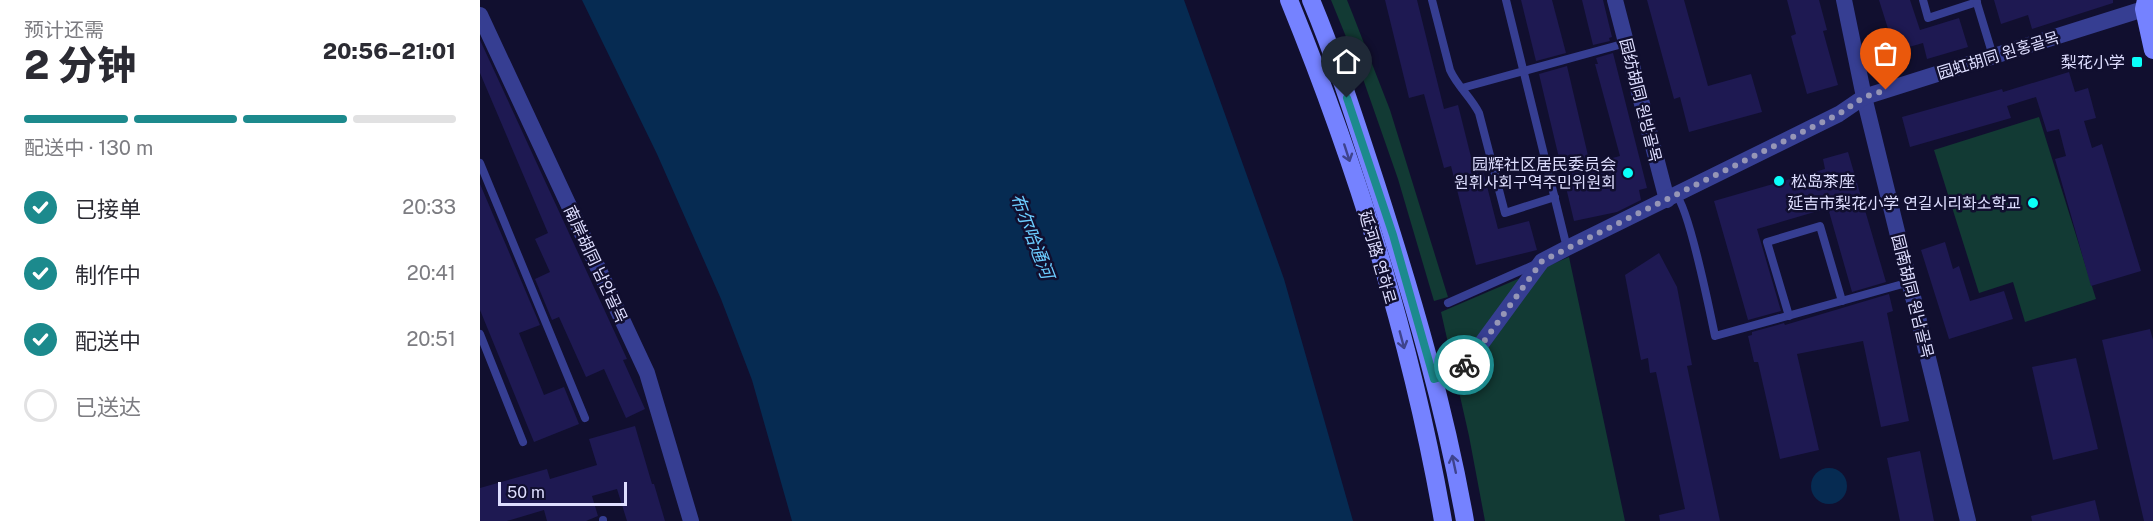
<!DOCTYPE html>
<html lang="zh">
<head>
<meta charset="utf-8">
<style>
  :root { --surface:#fff; --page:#f2f2f3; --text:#2b2b33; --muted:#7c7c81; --line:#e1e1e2; --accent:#1c8a8d }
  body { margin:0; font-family:"Public Sans","Noto Sans SC","Noto Sans KR",sans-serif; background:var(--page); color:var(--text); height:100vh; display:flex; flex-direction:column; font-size:22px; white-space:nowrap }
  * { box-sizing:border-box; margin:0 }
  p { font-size:20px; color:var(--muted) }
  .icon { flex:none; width:33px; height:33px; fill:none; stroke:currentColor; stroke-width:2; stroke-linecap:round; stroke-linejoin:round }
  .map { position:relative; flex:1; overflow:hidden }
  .sheet { display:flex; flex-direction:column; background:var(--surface); width:480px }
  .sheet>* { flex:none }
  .scale { position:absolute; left:18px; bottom:15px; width:129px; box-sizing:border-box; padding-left:6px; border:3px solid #dedeff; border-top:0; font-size:16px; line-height:21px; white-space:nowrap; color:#dedeff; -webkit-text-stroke:4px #110f2f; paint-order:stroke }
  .pin { position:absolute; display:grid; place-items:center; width:51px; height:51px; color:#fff; margin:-62px -26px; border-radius:50% 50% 50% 0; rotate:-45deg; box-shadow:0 0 6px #0007 }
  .pin .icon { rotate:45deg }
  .courier { position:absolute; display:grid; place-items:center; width:60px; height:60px; margin:-30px; border:4px solid #1c8a8d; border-radius:50%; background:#fff; color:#222; box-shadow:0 2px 8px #0007 }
  .head em { font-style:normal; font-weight:800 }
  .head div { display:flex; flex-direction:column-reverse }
  .head { display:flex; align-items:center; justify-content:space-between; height:102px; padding:0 24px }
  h1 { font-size:39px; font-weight:800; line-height:45px }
  .bar { display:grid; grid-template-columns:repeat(4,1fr); gap:9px 6px; align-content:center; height:72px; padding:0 24px }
  .bar i { height:8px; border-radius:4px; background:var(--line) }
  .bar .active { background:var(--accent) }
  .bar p { grid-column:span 4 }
  ol { padding:0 24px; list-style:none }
  li { display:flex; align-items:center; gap:18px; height:66px }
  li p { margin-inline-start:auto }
  li .icon { padding:6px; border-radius:50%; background:var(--accent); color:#fff; stroke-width:4 }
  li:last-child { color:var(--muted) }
  li i { width:33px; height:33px; border:3px solid var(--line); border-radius:50% }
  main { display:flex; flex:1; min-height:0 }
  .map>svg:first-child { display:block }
</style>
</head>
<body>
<main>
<section class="sheet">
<div class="head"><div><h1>2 分钟</h1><p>预计还需</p></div><em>20:56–21:01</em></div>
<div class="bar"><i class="active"></i><i class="active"></i><i class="active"></i><i></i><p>配送中 · 130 m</p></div>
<ol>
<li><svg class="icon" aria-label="check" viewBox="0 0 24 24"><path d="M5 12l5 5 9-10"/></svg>已接单<p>20:33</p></li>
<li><svg class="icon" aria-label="check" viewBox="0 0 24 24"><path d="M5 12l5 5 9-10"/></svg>制作中<p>20:41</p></li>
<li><svg class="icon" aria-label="check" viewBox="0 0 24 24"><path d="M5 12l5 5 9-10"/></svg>配送中<p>20:51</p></li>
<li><i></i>已送达</li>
</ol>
</section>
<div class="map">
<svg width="1673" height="521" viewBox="0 0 1673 521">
  <rect width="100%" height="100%" fill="#110f2f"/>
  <g fill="#123a34">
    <path d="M851 0H867L873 15 910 110 968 297 954 301 918 179 882 76Z"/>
    <path d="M1559 117 1616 299 1545 322 1533 282 1499 293 1454 150Z"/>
    <path d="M1089 257 1145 521H1005L989 436 961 312Z"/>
  </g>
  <g fill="#062b52">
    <path d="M102 0H704L804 279 873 521H312L272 380 241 299 177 154Z"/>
    <circle cx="1349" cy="486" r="18"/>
  </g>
  <g fill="#1e1952">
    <path d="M905 0H937L964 109 978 105 991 157 999 155 1018 229 1049 221 1057 250 996 265 971 166 964 168 944 94 929 98Z"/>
    <path d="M1041 0H1072L1086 53 1056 61Z"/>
    <path d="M1102 0H1123L1132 37 1129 38 1130 41 1113 45Z"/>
    <path d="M1167 0H1204L1228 86 1271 74 1282 112 1209 132 1200 97 1194 99Z"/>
    <path d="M1307 0H1339L1347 30 1343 31 1358 85 1327 94 1311 36 1316 34Z"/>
    <path d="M1399 0H1430L1440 30 1479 18 1488 47 1447 59 1443 43 1415 51Z"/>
    <path d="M1514 0H1633V3L1552 29 1548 15 1521 24Z"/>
    <path d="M0 40 147 359 143 360 165 409 146 418 124 369 106 377 79 317 72 320 55 279 70 272 55 239 68 233 0 73Z"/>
    <path d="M1133 53 1167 188 1159 190 1161 200 1137 212 1094 221 1059 74 1087 66 1110 164 1140 156 1115 64H1118L1116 58Z"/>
    <path d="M1589 72 1595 92 1608 88 1616 118 1604 121 1612 148 1622 144 1661 271 1611 286 1575 159 1586 156 1579 129 1567 132 1556 97 1527 106 1531 118 1430 147 1422 117 1522 89 1523 92Z"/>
    <path d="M1368 152 1406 282 1372 292 1348 208 1277 229 1301 311 1268 320 1234 201 1345 169 1343 159Z"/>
    <path d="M0 184 60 325 39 333 64 395 84 387 99 424 54 442 0 310Z"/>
    <path d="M1465 242 1473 269 1479 266 1490 301 1524 291 1533 319 1469 339 1441 250Z"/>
    <path d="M1179 253 1197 287 1212 365 1207 366 1240 521H1180L1179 515 1205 509 1176 372 1170 373 1168 358 1161 360 1145 275Z"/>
    <path d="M1409 294 1413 311 1407 313 1429 421 1401 427 1383 341 1317 354 1339 450 1300 459 1278 362H1274L1268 336 1272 335V332L1304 323 1305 325Z"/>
    <path d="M1670 329 1673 340V521H1664L1622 340Z"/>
    <path d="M1596 358 1618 449 1573 460 1552 367Z"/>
    <path d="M155 426 172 484H174L185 521H147L137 489 112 496 118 516 106 521H67L64 510 27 521H0V488L67 469 70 479 117 465 109 439Z"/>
    <path d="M1440 451 1454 521H1420L1407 458Z"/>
    <path d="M1615 500 1620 521H1552L1551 516Z"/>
  </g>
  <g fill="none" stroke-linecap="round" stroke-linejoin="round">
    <g stroke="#363e92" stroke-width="8">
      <path d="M952 0 970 70C977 86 991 97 999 113L1025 213 1075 197"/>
      <path d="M1026 0 1087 248"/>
      <path d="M1443 0 1448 18 1497 2"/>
      <path d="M1496 0 1513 56"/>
      <path d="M982 88 1146 43"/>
      <path d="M0 163 105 418"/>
      <path d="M1196 195C1209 208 1230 312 1235 336L1430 282"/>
      <path d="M968 303 1056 264"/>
      <path d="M1309 316 1287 242 1340 226 1362 301"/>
      <path d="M0 334 43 442"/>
      <path d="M123 520V521"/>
    </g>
    <g stroke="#363e92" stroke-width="16">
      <path d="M1135 0 1187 200"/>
      <path d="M1364 0 1384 97 1488 521"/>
      <path d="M0 15 167 373 211 521"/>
      <path d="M954 379 970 374 988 362 1062 261 1087 248 1359 114 1384 97 1673 6"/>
    </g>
    <g stroke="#7582ff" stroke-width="18">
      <path d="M809 0C877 167 932 343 963 521"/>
      <path d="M831 0C857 62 877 126 898 190 933 299 965 408 985 521"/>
      <path d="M1666 0 1664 9 1673 50"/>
    </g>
  </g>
  <defs><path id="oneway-shaft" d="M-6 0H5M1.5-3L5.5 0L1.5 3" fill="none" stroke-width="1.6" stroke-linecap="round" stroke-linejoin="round" transform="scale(1.5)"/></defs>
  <g stroke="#3e438d">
    <use href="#oneway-shaft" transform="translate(867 153) rotate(72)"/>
    <use href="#oneway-shaft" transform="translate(922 340) rotate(75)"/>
    <use href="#oneway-shaft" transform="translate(974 464) rotate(-102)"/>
  </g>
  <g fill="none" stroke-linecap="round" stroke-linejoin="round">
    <path stroke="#9696b6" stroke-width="6" stroke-dasharray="0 10.8" d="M984 365 1005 340 1062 261 1359 114 1384 97 1406 90"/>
    <path stroke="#1c8a8d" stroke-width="8" d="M867 98 913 235 954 379 970 374 984 365"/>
  </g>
  <g fill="#0afffa" stroke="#110f2f" stroke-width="2">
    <rect x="1651" y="56" width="12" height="12" rx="3"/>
    <circle cx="1148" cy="173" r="6"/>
    <circle cx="1299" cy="181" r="6"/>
    <circle cx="1553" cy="203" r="6"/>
  </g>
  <g text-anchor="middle" stroke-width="5" stroke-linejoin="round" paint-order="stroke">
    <g font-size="16" fill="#dedeff" stroke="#110f2f">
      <text transform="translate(1518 55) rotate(-17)" y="6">园虹胡同 원홍골목</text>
      <text transform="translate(1161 100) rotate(76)" y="6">园纺胡同 원방골목</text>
      <text transform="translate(898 257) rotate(74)" y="6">延河路 연하로</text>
      <text transform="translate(116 264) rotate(65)" y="6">南岸胡同 남안골목</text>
      <text transform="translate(1433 296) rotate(76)" y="6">园南胡同 원남골목</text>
    </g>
    <g font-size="16" fill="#dedeff" stroke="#110f2f" text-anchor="end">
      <text x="1645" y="68">梨花小学</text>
      <text x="1136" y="170">园辉社区居民委员会<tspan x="1136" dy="18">원휘사회구역주민위원회</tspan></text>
      <text x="1311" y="187" text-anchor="start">松岛茶座</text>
      <text x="1541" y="209">延吉市梨花小学 연길시리화소학교</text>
    </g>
    <g font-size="18" font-style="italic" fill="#6ccdff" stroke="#110f2f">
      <text transform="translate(552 236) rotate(69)" y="6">布尔哈通河</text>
    </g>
  </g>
</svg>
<div class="scale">50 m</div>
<div class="pin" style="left:1406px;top:90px;background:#ea580c"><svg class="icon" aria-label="bag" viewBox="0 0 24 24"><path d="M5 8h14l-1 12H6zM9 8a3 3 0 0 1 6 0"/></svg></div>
<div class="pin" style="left:867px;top:98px;background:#1f2937"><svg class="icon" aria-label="home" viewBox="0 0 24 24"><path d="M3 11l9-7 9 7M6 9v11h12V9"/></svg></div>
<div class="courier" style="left:984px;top:365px"><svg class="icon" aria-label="bike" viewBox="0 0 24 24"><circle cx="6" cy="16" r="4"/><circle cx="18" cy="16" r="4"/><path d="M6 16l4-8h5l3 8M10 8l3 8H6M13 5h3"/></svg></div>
</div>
</main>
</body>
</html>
